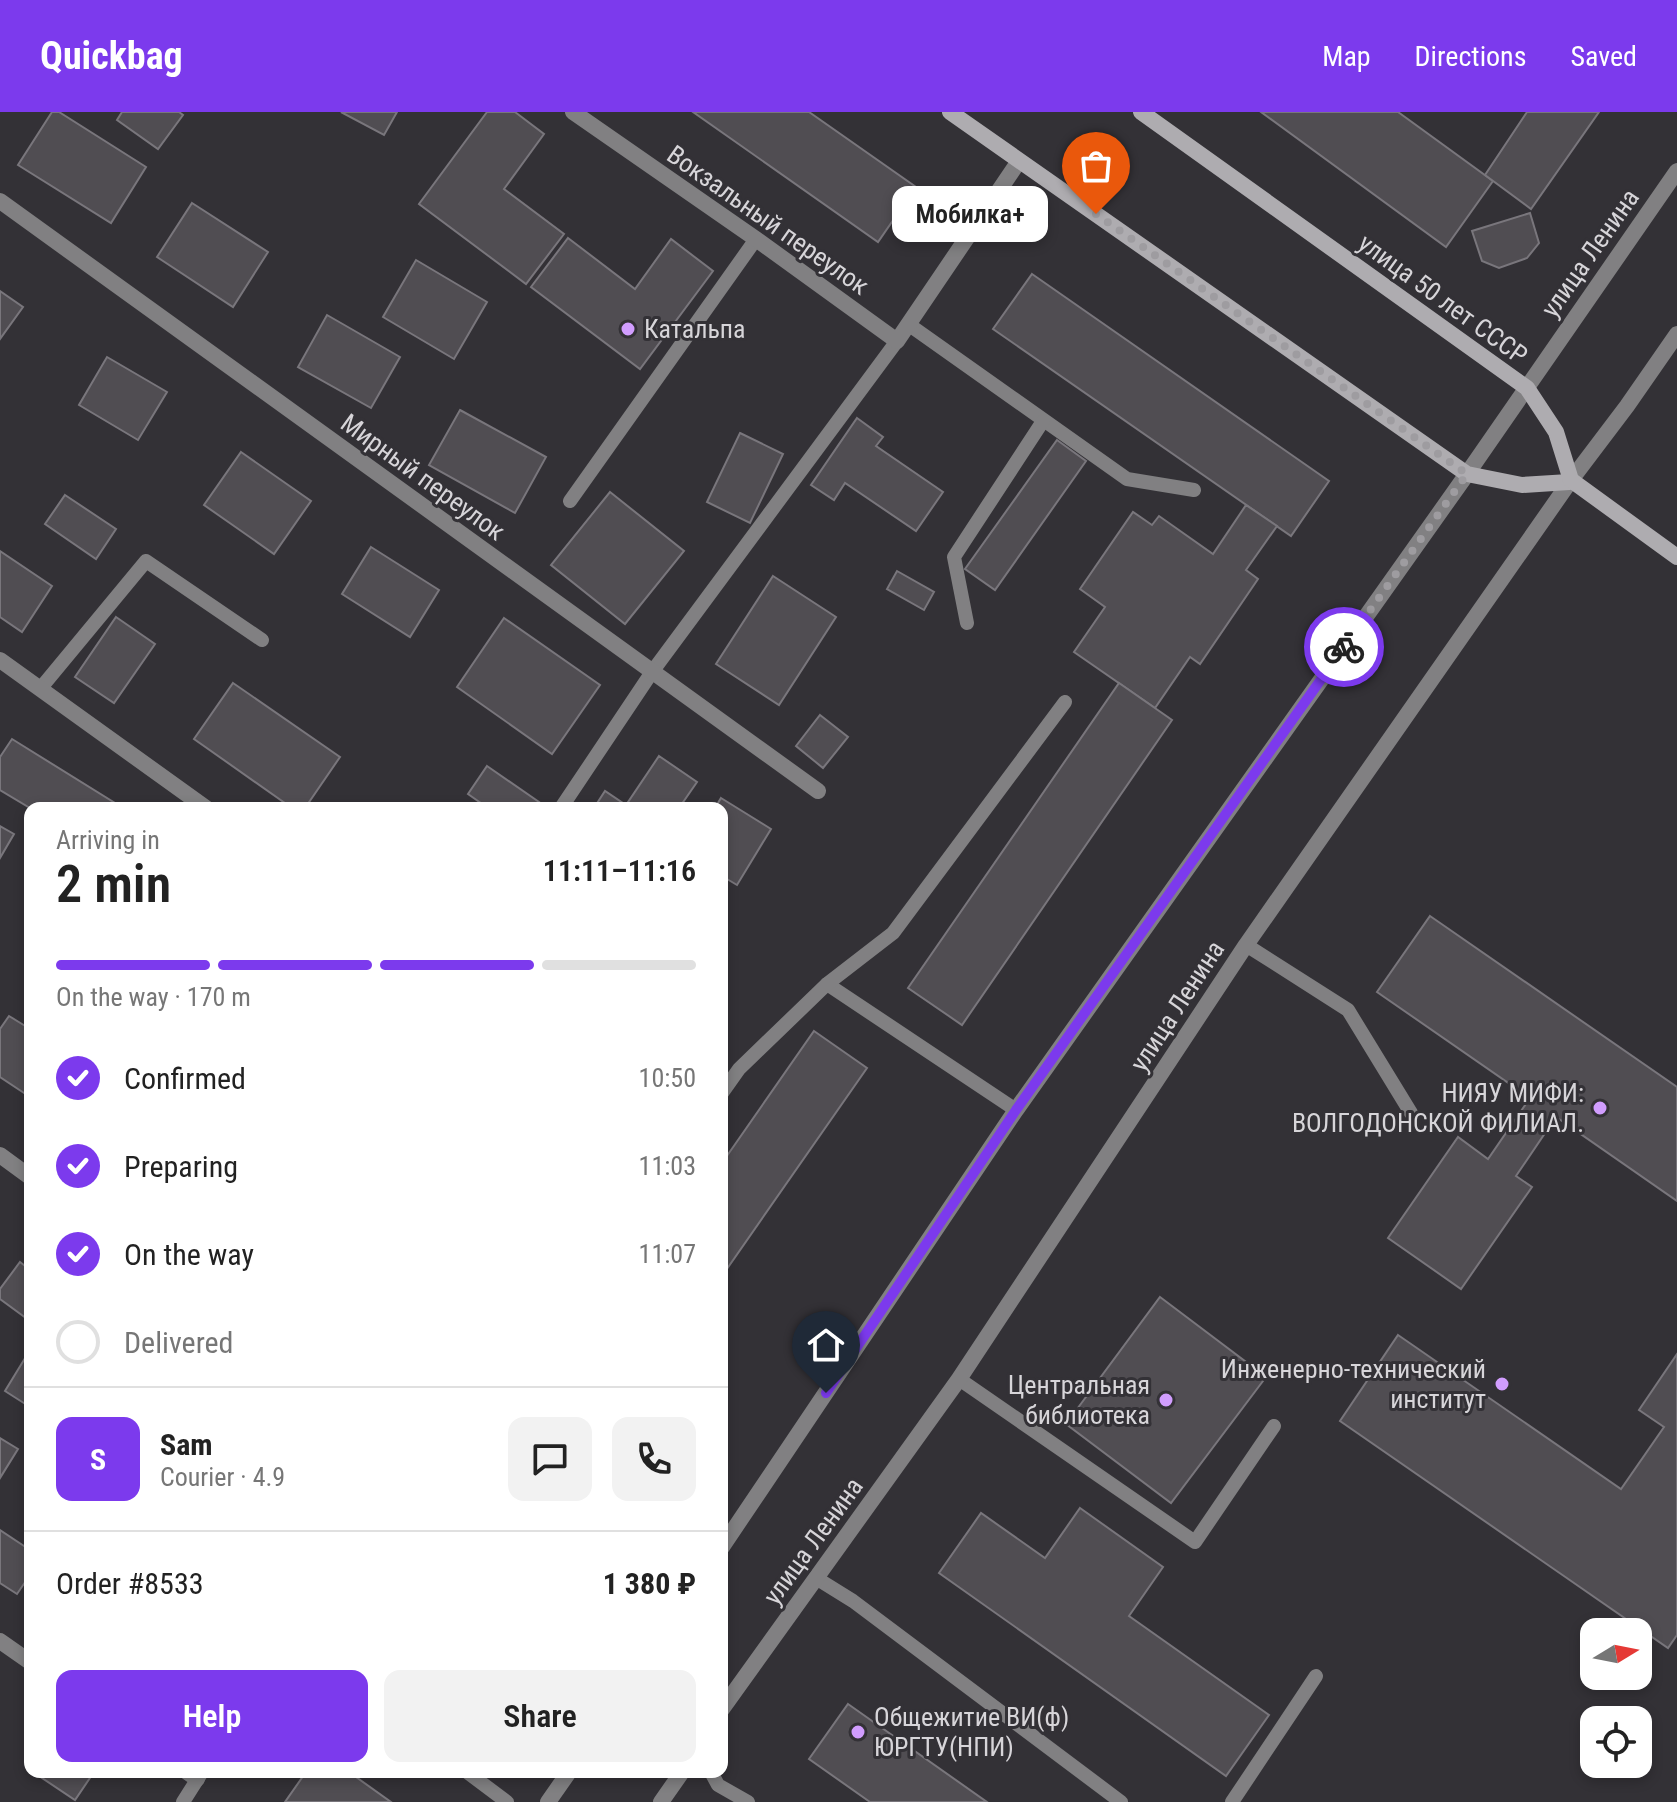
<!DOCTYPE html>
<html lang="en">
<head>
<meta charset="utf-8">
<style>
  :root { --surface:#fff; --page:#f2f2f2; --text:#222; --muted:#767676; --line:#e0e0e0; --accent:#7c3aed }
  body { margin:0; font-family:"Roboto Condensed",sans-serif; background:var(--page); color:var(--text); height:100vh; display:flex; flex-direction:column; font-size:30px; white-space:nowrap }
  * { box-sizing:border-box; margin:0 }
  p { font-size:26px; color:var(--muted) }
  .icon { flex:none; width:44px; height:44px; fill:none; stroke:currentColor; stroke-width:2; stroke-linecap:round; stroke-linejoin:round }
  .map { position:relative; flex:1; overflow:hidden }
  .side { position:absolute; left:24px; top:690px; width:704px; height:976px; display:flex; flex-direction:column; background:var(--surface); border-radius:16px; box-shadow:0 4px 12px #0003 }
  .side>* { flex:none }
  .needle { width:52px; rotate:80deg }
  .tools { position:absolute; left:1580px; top:1506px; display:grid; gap:16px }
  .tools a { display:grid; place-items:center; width:72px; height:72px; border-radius:16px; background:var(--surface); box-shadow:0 4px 12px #0003; font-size:40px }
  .pin { position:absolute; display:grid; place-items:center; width:68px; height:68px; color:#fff; margin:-82px -34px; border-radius:50% 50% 50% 0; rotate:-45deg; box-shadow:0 0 8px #0007 }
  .pin .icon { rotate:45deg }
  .courier { position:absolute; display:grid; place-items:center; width:80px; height:80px; margin:-40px; border:6px solid #7c3aed; border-radius:50%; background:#fff; color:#222; box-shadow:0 2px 10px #0007 }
  .bubble { position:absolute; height:56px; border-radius:16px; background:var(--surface); box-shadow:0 4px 12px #0003; font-size:26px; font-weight:600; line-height:56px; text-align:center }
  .headline em { font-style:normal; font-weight:600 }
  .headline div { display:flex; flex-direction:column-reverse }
  .headline { display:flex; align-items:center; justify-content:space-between; height:136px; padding:0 32px }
  h1 { font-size:52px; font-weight:600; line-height:60px }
  .bar { display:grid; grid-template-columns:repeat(4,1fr); gap:12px 8px; align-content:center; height:96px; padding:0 32px }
  .bar i { height:10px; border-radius:6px; background:var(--line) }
  .bar .selected { background:var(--accent) }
  .bar p { grid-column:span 4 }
  .line { display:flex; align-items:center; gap:20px; padding:0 32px; border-top:2px solid var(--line) }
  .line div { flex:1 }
  .round { display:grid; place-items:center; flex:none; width:84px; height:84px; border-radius:16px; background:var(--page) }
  ol { padding:0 32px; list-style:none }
  li { display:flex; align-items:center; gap:24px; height:88px }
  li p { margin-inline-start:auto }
  li .icon { padding:8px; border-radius:50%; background:var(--accent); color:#fff; stroke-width:4 }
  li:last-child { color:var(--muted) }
  li i { width:44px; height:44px; border:4px solid var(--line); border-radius:50% }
  .cta { display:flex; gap:16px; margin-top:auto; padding:16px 32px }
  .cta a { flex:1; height:92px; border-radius:16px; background:var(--accent); color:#fff; font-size:32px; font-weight:600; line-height:92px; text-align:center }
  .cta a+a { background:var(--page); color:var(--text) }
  header { display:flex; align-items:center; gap:48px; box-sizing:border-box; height:112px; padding:0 40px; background:var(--accent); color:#fff }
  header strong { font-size:38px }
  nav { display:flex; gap:44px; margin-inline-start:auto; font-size:28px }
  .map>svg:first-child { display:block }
</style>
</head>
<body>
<header>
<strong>Quickbag</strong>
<nav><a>Map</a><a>Directions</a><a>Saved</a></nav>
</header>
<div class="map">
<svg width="1677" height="1690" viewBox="0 0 1677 1690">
  <rect width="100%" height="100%" fill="#333136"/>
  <g fill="#504d52" stroke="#79767c" stroke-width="2">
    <path d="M52 0H59L146 55 111 111 18 53Z"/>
    <path d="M122 0H179L183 3 158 37 117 8Z"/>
    <path d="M341 0H397L384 23Z"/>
    <path d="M487 0H515L544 22 504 77 564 122 526 172 419 92Z"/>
    <path d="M693 0H809L916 75 878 130Z"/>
    <path d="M1261 0H1398L1493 69 1446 135Z"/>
    <path d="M1527 0H1599L1531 97 1485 63Z"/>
    <path d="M192 91 268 140 233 195 157 145Z"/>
    <path d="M1530 101 1539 131 1527 146 1499 156 1482 149 1472 119Z"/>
    <path d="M568 126 635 177 671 127 713 159 640 257 531 175Z"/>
    <path d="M416 148 487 190 454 247 383 205Z"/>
    <path d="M1032 162 1329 369 1291 424 993 217Z"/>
    <path d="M0 179 23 195 0 227Z"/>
    <path d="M327 203 400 245 371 296 298 255Z"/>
    <path d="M107 245 167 280 138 328 79 293Z"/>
    <path d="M460 298 546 345 515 401 429 353Z"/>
    <path d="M857 306 883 325 876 334 943 380 916 419 845 371 834 388 811 373Z"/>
    <path d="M740 321 783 342 750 411 707 390Z"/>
    <path d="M1057 328 1086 349 995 478 965 457Z"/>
    <path d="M241 340 311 389 274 442 204 393Z"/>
    <path d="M610 380 684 439 625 512 551 453Z"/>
    <path d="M65 383 116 417 96 447 45 412Z"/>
    <path d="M1246 393 1277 414 1246 458 1258 467 1200 552 1190 545 1155 596 1074 540 1105 495 1080 477 1133 400 1152 413 1159 404 1213 442Z"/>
    <path d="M371 435 439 478 410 525 342 482Z"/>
    <path d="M0 439 52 474 22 520 0 505Z"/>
    <path d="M897 459 934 480 924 498 887 477Z"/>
    <path d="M773 464 836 505 779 593 716 552Z"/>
    <path d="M116 505 155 532 114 591 75 565Z"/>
    <path d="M504 506 600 573 552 642 457 575Z"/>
    <path d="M233 571 340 645 305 696H292L194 627Z"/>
    <path d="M1119 571 1172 608 962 913 908 876Z"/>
    <path d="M820 603 848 625 823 656 796 634Z"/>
    <path d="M12 627 123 696H30L0 678V645Z"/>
    <path d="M659 644 697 670 679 696H594L605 679 626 693Z"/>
    <path d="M487 654 539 690 535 696H488L468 682Z"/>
    <path d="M721 686 771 717 737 773 722 764V696H715Z"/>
    <path d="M0 714 14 722 0 746Z"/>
    <path d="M1430 804 1677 975V1089L1556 1005 1516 1064 1532 1075 1461 1177 1388 1126 1458 1025 1488 1047 1530 986 1377 880Z"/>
    <path d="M9 904 30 917V985L0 965V917Z"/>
    <path d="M814 919 867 956 722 1164V1051Z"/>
    <path d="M20 1150 30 1158V1209L0 1187V1177Z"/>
    <path d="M1160 1185 1266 1265 1171 1391 1066 1312Z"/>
    <path d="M1398 1223 1621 1377 1664 1315 1639 1298 1677 1242V1523L1668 1536 1340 1309Z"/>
    <path d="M30 1238V1295L5 1279Z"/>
    <path d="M0 1326 18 1337 0 1366Z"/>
    <path d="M1080 1396 1163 1455 1129 1504 1269 1603 1226 1664 939 1461 981 1401 1045 1446Z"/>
    <path d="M0 1418 30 1438V1463L17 1482 0 1471Z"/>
    <path d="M848 1592 987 1690H870L809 1647Z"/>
    <path d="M33 1660H94L75 1688Z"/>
    <path d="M306 1660H349L391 1690H285Z"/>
  </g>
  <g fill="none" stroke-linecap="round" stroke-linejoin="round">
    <g stroke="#818082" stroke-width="14">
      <path d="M908 212 1127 367 1194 378"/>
      <path d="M570 389 756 127"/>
      <path d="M967 511 954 445 1043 309"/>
      <path d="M40 577 146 449 262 528"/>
      <path d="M561 696 652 560 897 229"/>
      <path d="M1246 833 1348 898 1411 1001"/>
      <path d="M827 872 1016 998"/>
      <path d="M722 981 739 957 827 872 893 821 1065 590"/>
      <path d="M959 1267 1195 1430 1274 1314"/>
      <path d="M816 1466 853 1489 1121 1690"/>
      <path d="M467 1660 507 1690"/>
      <path d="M711 1660 718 1673 748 1690"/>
      <path d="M183 1690 202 1660"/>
      <path d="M1232 1690 1316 1564"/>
    </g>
    <g stroke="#818082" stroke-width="16">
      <path d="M573 0 756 127 897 229 1019 49"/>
      <path d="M0 89 818 679"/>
      <path d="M0 548 206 696"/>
      <path d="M0 1043 30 1065"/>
      <path d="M722 1435 1016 998 1467 362 1677 59"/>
      <path d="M0 1529 30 1550"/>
      <path d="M722 1597 959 1267 1246 833 1571 368 1627 294 1677 222"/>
      <path d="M187 1660 197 1667"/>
      <path d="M548 1690 569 1660"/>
      <path d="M661 1690 682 1660"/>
    </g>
    <g stroke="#aeacb0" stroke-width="16">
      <path d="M950 0 1467 362 1522 373 1569 370"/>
      <path d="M1141 0 1527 276 1556 320 1571 368 1677 445"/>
    </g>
  </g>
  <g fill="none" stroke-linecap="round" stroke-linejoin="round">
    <path stroke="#9e9ca0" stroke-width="8" stroke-dasharray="0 14.4" d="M1096 102 1467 362 1344 535"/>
    <path stroke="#7c3aed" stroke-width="10" d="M826 1281 1016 998 1344 535"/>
  </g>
  <g fill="#d19dfe" stroke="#333136" stroke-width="3">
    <circle cx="628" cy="217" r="8"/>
    <circle cx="1600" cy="996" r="8"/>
    <circle cx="1502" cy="1272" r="8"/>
    <circle cx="1166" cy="1288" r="8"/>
    <circle cx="858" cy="1620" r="8"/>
  </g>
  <g text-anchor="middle" stroke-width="6" stroke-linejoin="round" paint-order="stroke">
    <g font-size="26" fill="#d7d5d9" stroke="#333136">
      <text transform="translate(768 108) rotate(35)" y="9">Вокзальный переулок</text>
      <text transform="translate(1590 141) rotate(-55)" y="9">улица Ленина</text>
      <text transform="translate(1443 187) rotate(36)" y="9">улица 50 лет СССР</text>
      <text transform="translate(423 365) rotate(36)" y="9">Мирный переулок</text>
      <text transform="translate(1177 894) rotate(-57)" y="9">улица Ленина</text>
      <text transform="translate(813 1429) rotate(-54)" y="9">улица Ленина</text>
    </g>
    <g font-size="26" fill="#d7d5d9" stroke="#333136" text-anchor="end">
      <text x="644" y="226" text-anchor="start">Катальпа</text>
      <text x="1584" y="990">НИЯУ МИФИ:<tspan x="1584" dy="30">ВОЛГОДОНСКОЙ ФИЛИАЛ.</tspan></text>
      <text x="1486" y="1266">Инженерно-технический<tspan x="1486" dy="30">институт</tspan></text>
      <text x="1150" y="1282">Центральная<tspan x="1150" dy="30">библиотека</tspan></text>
      <text x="874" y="1614" text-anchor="start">Общежитие ВИ(ф)<tspan x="874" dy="30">ЮРГТУ(НПИ)</tspan></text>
    </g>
  </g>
</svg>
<div class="tools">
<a><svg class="needle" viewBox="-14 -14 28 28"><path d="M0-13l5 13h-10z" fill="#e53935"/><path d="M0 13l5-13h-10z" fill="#767676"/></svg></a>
<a><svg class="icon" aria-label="locate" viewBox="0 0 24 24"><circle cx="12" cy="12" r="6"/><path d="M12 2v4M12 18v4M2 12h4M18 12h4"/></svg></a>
</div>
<div class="pin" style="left:1096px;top:102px;background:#ea580c"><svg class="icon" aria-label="bag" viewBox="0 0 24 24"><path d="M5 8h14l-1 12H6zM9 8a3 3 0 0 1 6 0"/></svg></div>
<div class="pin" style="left:826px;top:1281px;background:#1f2937"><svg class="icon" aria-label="home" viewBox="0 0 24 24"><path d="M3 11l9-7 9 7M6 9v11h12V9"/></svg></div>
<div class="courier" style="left:1344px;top:535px"><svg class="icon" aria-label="bike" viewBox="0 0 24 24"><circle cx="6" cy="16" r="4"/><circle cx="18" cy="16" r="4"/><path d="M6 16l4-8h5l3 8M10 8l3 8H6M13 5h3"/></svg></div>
<div class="bubble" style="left:892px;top:74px;width:156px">Мобилка+</div>
<section class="side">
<div class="headline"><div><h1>2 min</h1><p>Arriving in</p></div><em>11:11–11:16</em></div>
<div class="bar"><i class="selected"></i><i class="selected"></i><i class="selected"></i><i></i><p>On the way · 170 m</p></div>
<ol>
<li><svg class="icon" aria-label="check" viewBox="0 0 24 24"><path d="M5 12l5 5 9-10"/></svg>Confirmed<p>10:50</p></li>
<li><svg class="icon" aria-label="check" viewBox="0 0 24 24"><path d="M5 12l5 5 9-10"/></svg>Preparing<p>11:03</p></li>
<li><svg class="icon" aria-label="check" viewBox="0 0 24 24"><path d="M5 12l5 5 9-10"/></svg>On the way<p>11:07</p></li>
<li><i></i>Delivered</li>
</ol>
<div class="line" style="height:144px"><b class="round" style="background:var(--accent);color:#fff">S</b><div><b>Sam</b><p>Courier · 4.9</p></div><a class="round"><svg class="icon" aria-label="chat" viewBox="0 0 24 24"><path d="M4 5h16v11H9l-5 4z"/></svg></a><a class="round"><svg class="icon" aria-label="phone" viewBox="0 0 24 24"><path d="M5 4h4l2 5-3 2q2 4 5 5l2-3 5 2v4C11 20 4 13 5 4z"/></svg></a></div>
<div class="line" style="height:104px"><div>Order #8533</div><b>1 380 ₽</b></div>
<div class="cta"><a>Help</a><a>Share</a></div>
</section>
</div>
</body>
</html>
